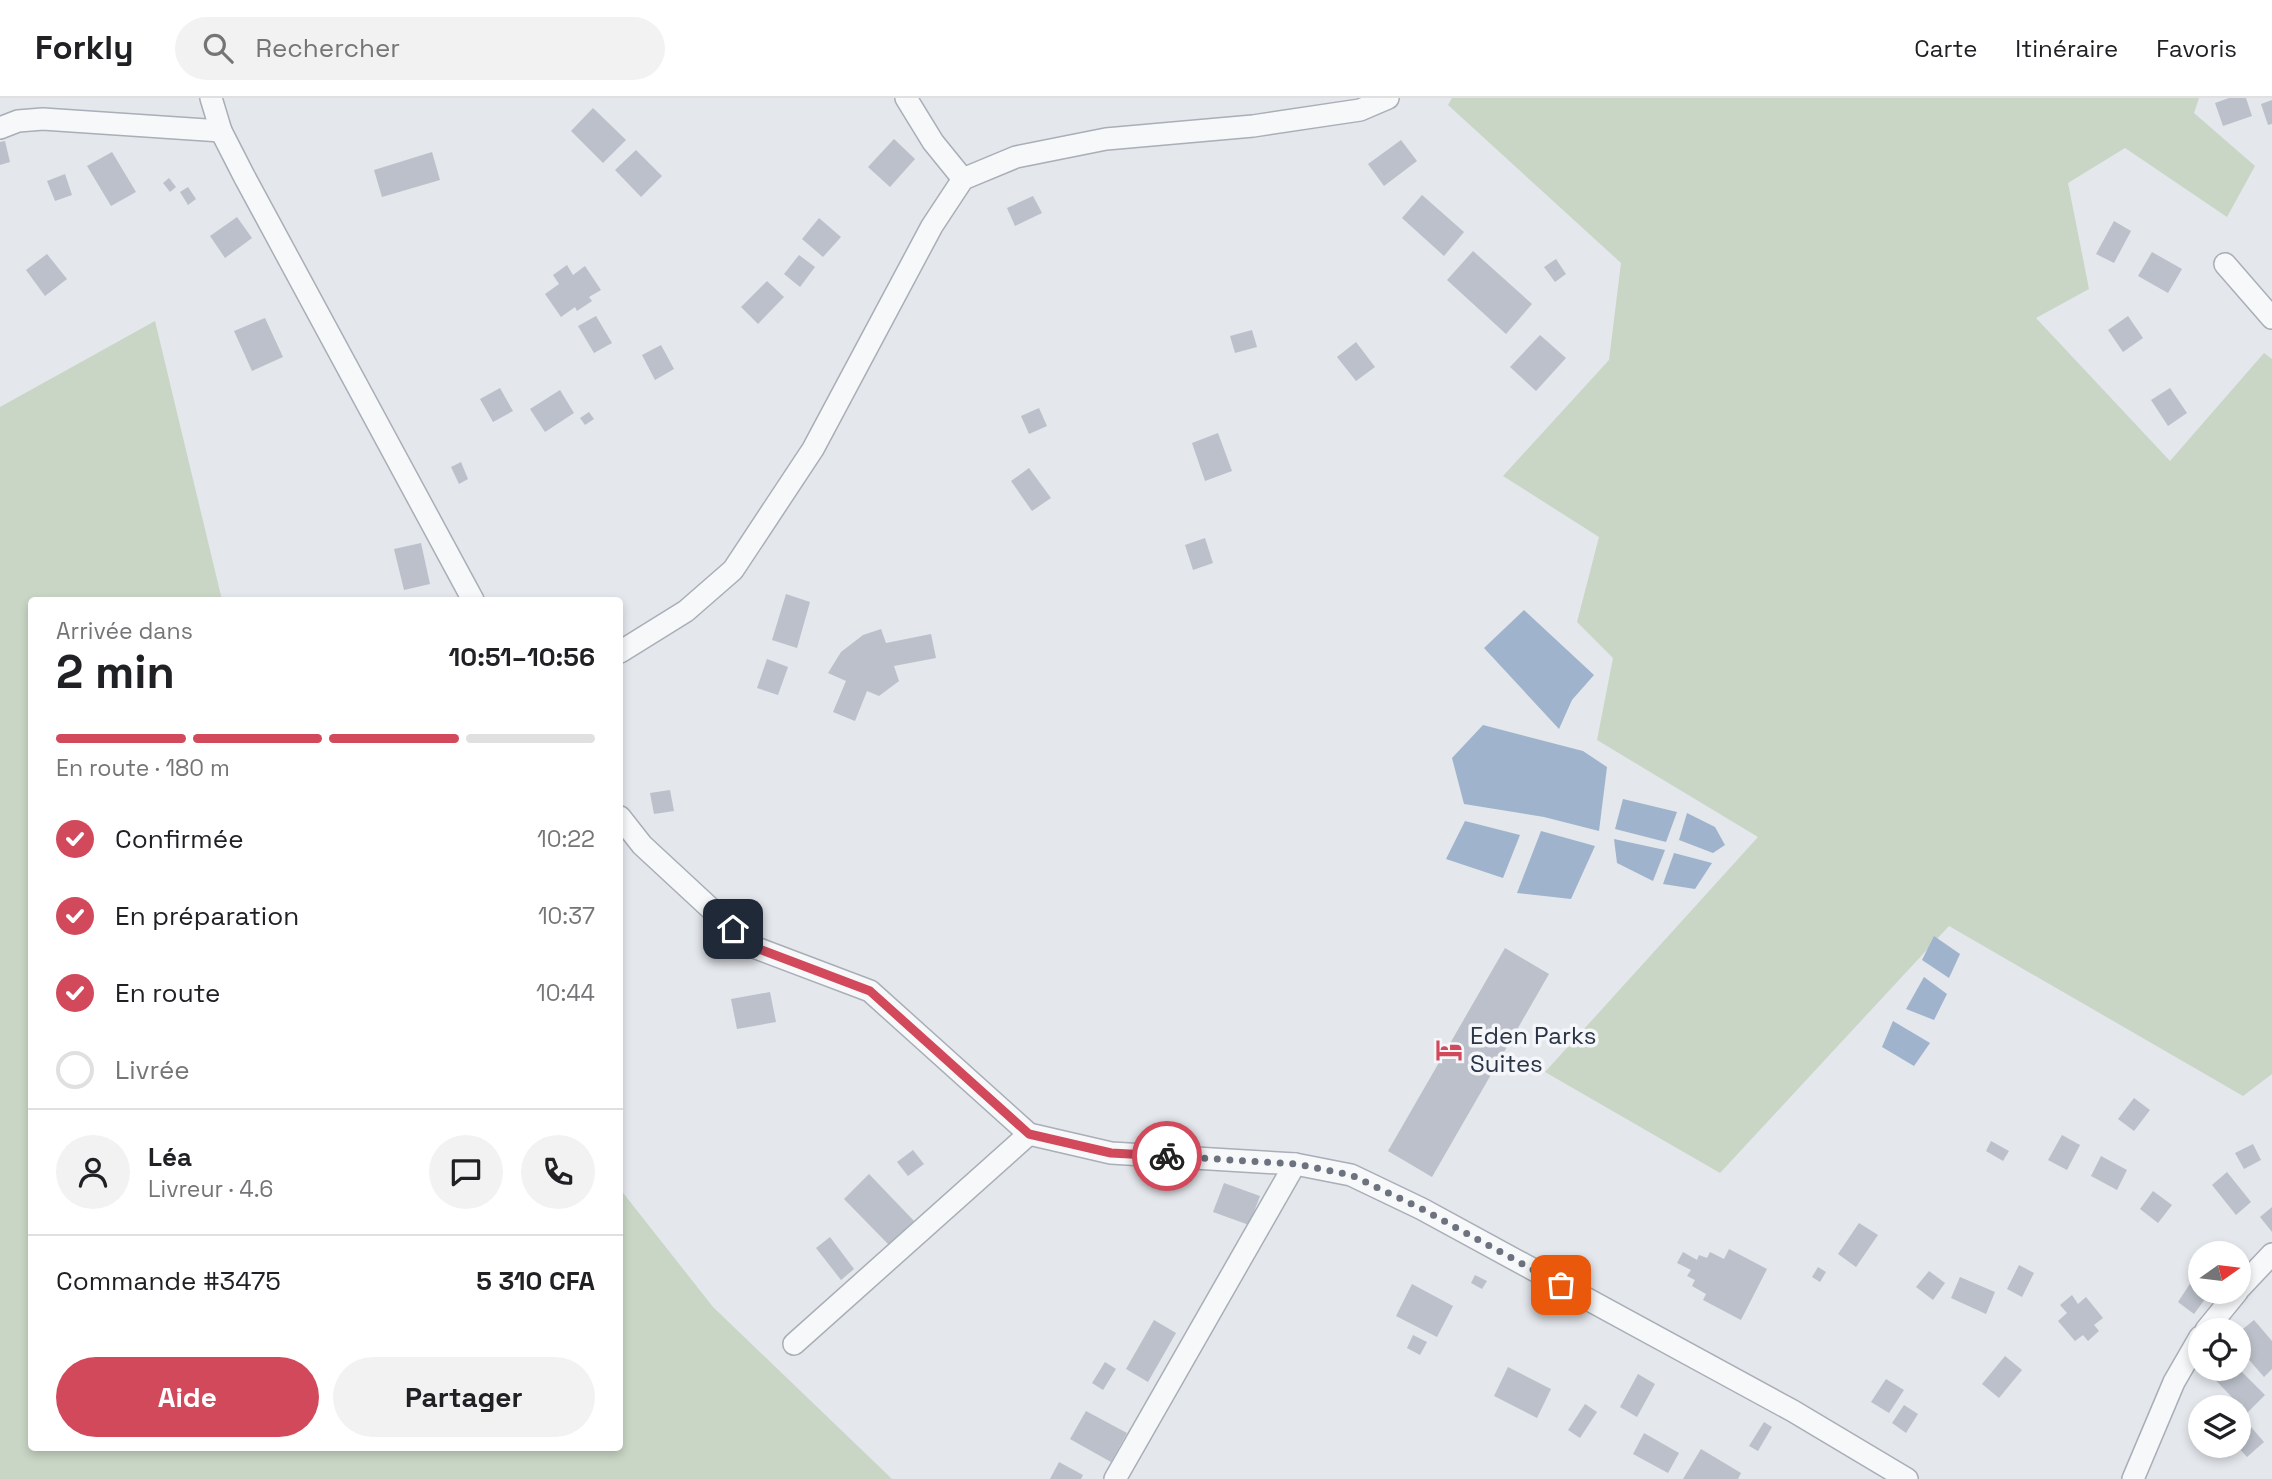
<!DOCTYPE html>
<html lang="fr">
<head>
<meta charset="utf-8">
<style>
  :root { --surface:#fff; --page:#f2f2f2; --text:#202124; --muted:#757577; --line:#e0e0e0; --accent:#d1495b }
  body { margin:0; font-family:"Space Grotesk",sans-serif; background:var(--page); color:var(--text); height:100vh; display:flex; flex-direction:column; font-size:26px; white-space:nowrap }
  * { box-sizing:border-box; margin:0 }
  p { font-size:23px; color:var(--muted) }
  .icon { flex:none; width:38px; height:38px; fill:none; stroke:currentColor; stroke-width:2; stroke-linecap:round; stroke-linejoin:round }
  .map { position:relative; flex:1; overflow:hidden }
  .panel { position:absolute; left:28px; top:499px; width:595px; height:854px; display:flex; flex-direction:column; background:var(--surface); border-radius:7px; box-shadow:0 4px 10px #0003 }
  .panel>* { flex:none }
  .needle { width:46px; rotate:76deg }
  .tools { position:absolute; left:2188px; top:1143px; display:grid; gap:14px }
  .tools a { display:grid; place-items:center; width:63px; height:63px; border-radius:50%; background:var(--surface); box-shadow:0 4px 10px #0003; font-size:35px }
  .pin { position:absolute; display:grid; place-items:center; width:60px; height:60px; color:#fff; margin:-30px; border-radius:14px; box-shadow:0 4px 10px #0006 }
  .courier { position:absolute; display:grid; place-items:center; width:70px; height:70px; margin:-35px; border:5px solid #d1495b; border-radius:50%; background:#fff; color:#222; box-shadow:0 2px 9px #0007 }
  .overview em { font-style:normal; font-weight:700 }
  .overview div { display:flex; flex-direction:column-reverse }
  .overview { display:flex; align-items:center; justify-content:space-between; height:119px; padding:0 28px }
  h1 { font-size:46px; font-weight:700; line-height:52px }
  .bar { display:grid; grid-template-columns:repeat(4,1fr); gap:10px 7px; align-content:center; height:84px; padding:0 28px }
  .bar i { height:9px; border-radius:5px; background:var(--line) }
  .bar .current { background:var(--accent) }
  .bar p { grid-column:span 4 }
  .line { display:flex; align-items:center; gap:18px; padding:0 28px; border-top:2px solid var(--line) }
  .line div { flex:1 }
  .round { display:grid; place-items:center; flex:none; width:74px; height:74px; border-radius:37px; background:var(--page) }
  ol { padding:0 28px; list-style:none }
  li { display:flex; align-items:center; gap:21px; height:77px }
  li p { margin-inline-start:auto }
  li .icon { padding:7px; border-radius:50%; background:var(--accent); color:#fff; stroke-width:4 }
  li:last-child { color:var(--muted) }
  li i { width:38px; height:38px; border:4px solid var(--line); border-radius:50% }
  .action { display:flex; gap:14px; margin-top:auto; padding:14px 28px }
  .action a { flex:1; height:80px; border-radius:42px; background:var(--accent); color:#fff; font-size:28px; font-weight:700; line-height:80px; text-align:center }
  .action a+a { background:var(--page); color:var(--text) }
  header { display:flex; align-items:center; gap:42px; box-sizing:border-box; height:98px; padding:0 35px; background:var(--surface); border-bottom:2px solid var(--line) }
  header strong { font-size:33px }
  nav { display:flex; gap:38px; margin-inline-start:auto; font-size:24px }
  .search { width:490px; height:63px; background:var(--page); display:flex; align-items:center; gap:18px; box-sizing:border-box; padding:0 24px; border-radius:38px; color:var(--muted); font-size:26px }
  .map>svg:first-child { display:block }
</style>
</head>
<body>
<header>
<strong>Forkly</strong>
<div class="search"><svg class="icon" aria-label="search" viewBox="0 0 24 24"><circle cx="10" cy="10" r="6"/><path d="M15 15l6 6"/></svg>Rechercher</div>
<nav><a>Carte</a><a>Itinéraire</a><a>Favoris</a></nav>
</header>
<div class="map">
<svg width="2272" height="1381" viewBox="0 0 2272 1381">
  <rect width="100%" height="100%" fill="#e4e7ec"/>
  <g fill="#c9d6c5">
    <path d="M1452 0H2199L2194 15 2255 68 2227 119 2125 50 2068 85 2089 191 2036 220 2170 363 2264 255 2272 261V976L2243 998 1949 828 1720 1075 1545 974 1758 739 1597 642 1613 560 1577 524 1599 439 1503 378 1609 262 1621 165 1448 7Z"/>
    <path d="M155 223 222 502H32V1349H620V1091L713 1209 892 1381H0V309Z"/>
  </g>
  <g fill="#9fb4cc">
    <path d="M1524 512 1594 577 1572 602 1559 631 1484 550Z"/>
    <path d="M1483 627 1583 653 1607 669 1599 733 1544 719 1464 706 1452 660Z"/>
    <path d="M1623 701 1677 714 1666 744 1615 731Z"/>
    <path d="M1687 715 1715 729 1725 747 1713 755 1679 742Z"/>
    <path d="M1465 723 1520 737 1503 780 1446 761Z"/>
    <path d="M1541 733 1595 748 1571 801 1517 795Z"/>
    <path d="M1614 741 1665 752 1653 783 1617 765Z"/>
    <path d="M1674 755 1712 765 1695 791 1663 786Z"/>
    <path d="M1934 838 1960 856 1949 880 1922 862Z"/>
    <path d="M1924 879 1947 896 1934 922 1906 911Z"/>
    <path d="M1893 923 1930 945 1914 968 1882 949Z"/>
  </g>
  <g fill="#bbc0ca">
    <path d="M2229 0H2246L2252 18 2223 28 2215 5Z"/>
    <path d="M2272 2V26L2268 27 2261 6Z"/>
    <path d="M593 10 626 42 603 65 571 33Z"/>
    <path d="M894 41 915 61 890 89 868 69Z"/>
    <path d="M1401 42 1417 63 1384 88 1368 66Z"/>
    <path d="M5 43 10 64 0 67V44Z"/>
    <path d="M636 52 662 78 641 99 615 72Z"/>
    <path d="M112 54 136 94 111 108 87 68Z"/>
    <path d="M432 54 440 82 382 99 374 72Z"/>
    <path d="M65 76 72 97 55 103 47 83Z"/>
    <path d="M169 80 176 89 170 94 163 85Z"/>
    <path d="M188 89 196 101 188 107 180 94Z"/>
    <path d="M1422 97 1464 134 1444 158 1402 120Z"/>
    <path d="M1033 98 1042 115 1015 128 1007 110Z"/>
    <path d="M237 119 252 140 225 160 210 138Z"/>
    <path d="M819 120 841 139 823 159 802 141Z"/>
    <path d="M2114 123 2131 133 2114 165 2096 156Z"/>
    <path d="M1473 153 1532 206 1506 236 1447 182Z"/>
    <path d="M2152 154 2182 171 2168 195 2138 178Z"/>
    <path d="M47 156 67 181 45 198 26 172Z"/>
    <path d="M799 157 815 169 800 189 784 176Z"/>
    <path d="M1556 161 1566 176 1555 184 1544 169Z"/>
    <path d="M567 167 573 177 585 168 601 192 589 199 592 203 577 213 575 209 561 219 545 196 559 186 553 177Z"/>
    <path d="M767 183 784 199 758 226 741 209Z"/>
    <path d="M596 218 612 245 594 255 578 228Z"/>
    <path d="M2128 218 2143 240 2123 254 2108 232Z"/>
    <path d="M265 220 283 259 252 273 234 233Z"/>
    <path d="M1252 232 1257 249 1235 255 1230 238Z"/>
    <path d="M1540 237 1566 260 1536 293 1510 269Z"/>
    <path d="M1356 244 1375 269 1356 283 1337 259Z"/>
    <path d="M661 247 674 271 655 282 642 257Z"/>
    <path d="M500 290 513 313 493 324 480 301Z"/>
    <path d="M2170 290 2187 315 2168 328 2151 302Z"/>
    <path d="M560 292 574 315 545 334 530 311Z"/>
    <path d="M1039 310 1047 328 1029 336 1021 318Z"/>
    <path d="M589 314 594 321 585 327 580 320Z"/>
    <path d="M1218 335 1232 373 1205 383 1192 345Z"/>
    <path d="M461 364 468 381 459 386 451 369Z"/>
    <path d="M1029 370 1051 400 1032 413 1011 383Z"/>
    <path d="M1205 440 1213 465 1193 472 1185 447Z"/>
    <path d="M421 445 430 486 404 492 394 451Z"/>
    <path d="M786 496 810 504 797 550 772 542Z"/>
    <path d="M881 531 886 545 931 536 936 560 894 568 899 583 879 598 867 593 855 623 833 614 846 583 828 575 841 554 863 537Z"/>
    <path d="M767 561 788 569 778 597 757 590Z"/>
    <path d="M670 692 674 713 654 716 650 695Z"/>
    <path d="M1505 850 1549 876 1432 1079 1388 1053Z"/>
    <path d="M770 894 776 924 737 931 731 901Z"/>
    <path d="M2134 1000 2150 1012 2134 1033 2118 1021Z"/>
    <path d="M2062 1037 2080 1047 2067 1072 2048 1062Z"/>
    <path d="M1991 1043 2009 1053 2003 1063 1986 1053Z"/>
    <path d="M2253 1046 2261 1062 2244 1071 2235 1055Z"/>
    <path d="M913 1052 924 1066 908 1078 897 1064Z"/>
    <path d="M2101 1058 2127 1072 2117 1092 2091 1078Z"/>
    <path d="M2227 1074 2251 1104 2236 1117 2212 1087Z"/>
    <path d="M869 1076 915 1124 890 1148 844 1101Z"/>
    <path d="M1224 1085 1260 1098 1249 1127 1213 1114Z"/>
    <path d="M2153 1093 2172 1107 2158 1125 2140 1111Z"/>
    <path d="M2272 1109V1134L2260 1119Z"/>
    <path d="M1859 1125 1878 1137 1856 1169 1838 1156Z"/>
    <path d="M830 1139 854 1171 841 1182 816 1150Z"/>
    <path d="M1729 1151 1767 1171 1741 1222 1703 1202 1706 1196 1692 1188 1695 1182 1687 1178 1691 1172 1677 1165 1683 1154 1697 1162 1699 1157 1707 1160 1710 1154 1724 1161Z"/>
    <path d="M2019 1167 2034 1175 2022 1199 2007 1191Z"/>
    <path d="M1818 1169 1826 1174 1820 1184 1812 1179Z"/>
    <path d="M1929 1173 1945 1185 1933 1202 1916 1189Z"/>
    <path d="M1475 1177 1487 1183 1482 1191 1471 1185Z"/>
    <path d="M1960 1179 1995 1194 1986 1216 1951 1200Z"/>
    <path d="M2191 1184 2200 1190V1194L2208 1197 2194 1216 2178 1204Z"/>
    <path d="M1412 1186 1453 1208 1437 1239 1396 1218Z"/>
    <path d="M2072 1197 2078 1206 2086 1199 2103 1220 2094 1227 2099 1233 2088 1243 2083 1237 2075 1243 2058 1223 2067 1215 2060 1207Z"/>
    <path d="M1154 1222 1176 1235 1148 1284 1126 1271Z"/>
    <path d="M2254 1222 2272 1243V1271L2264 1279 2238 1249V1235Z"/>
    <path d="M1413 1237 1427 1244 1420 1257 1407 1250Z"/>
    <path d="M2005 1258 2022 1272 1999 1300 1982 1286Z"/>
    <path d="M1105 1264 1116 1271 1103 1292 1092 1285Z"/>
    <path d="M1508 1269 1551 1291 1537 1320 1494 1298Z"/>
    <path d="M2204 1270H2238L2265 1297 2247 1315Z"/>
    <path d="M1638 1276 1655 1286 1637 1319 1620 1309Z"/>
    <path d="M1886 1281 1904 1292 1889 1315 1871 1304Z"/>
    <path d="M1585 1306 1597 1314 1580 1340 1568 1332Z"/>
    <path d="M1904 1307 1918 1316 1906 1335 1892 1325Z"/>
    <path d="M1086 1313 1127 1335 1111 1364 1070 1341Z"/>
    <path d="M1764 1324 1772 1329 1758 1353 1749 1348Z"/>
    <path d="M2251 1329 2264 1344 2247 1359 2238 1349V1340Z"/>
    <path d="M1644 1335 1679 1355 1668 1375 1633 1356Z"/>
    <path d="M1701 1351 1741 1375 1738 1381H1683Z"/>
    <path d="M1059 1364 1083 1377 1081 1381H1050Z"/>
  </g>
  <g fill="none" stroke-linecap="round" stroke-linejoin="round">
    <g stroke="#a9aeb7" stroke-width="24">
      <g id="minor">
        <path d="M211 0 221 33 244 78 473 502"/>
        <path d="M906 0 933 44 963 81"/>
        <path d="M0 30 18 23 43 21 221 33"/>
        <path d="M2225 166 2272 220"/>
        <path d="M620 554 686 513 733 472 813 351 932 128 963 81 1016 59 1106 41 1253 28 1360 12 1388 0"/>
        <path d="M620 719 642 747 751 848 870 893 1029 1036 1111 1055 1295 1066 1351 1077 1422 1111 1793 1313 1907 1381"/>
        <path d="M2238 1192 2272 1156"/>
        <path d="M2206 1232 2237 1194"/>
        <path d="M794 1246 1029 1036"/>
        <path d="M1115 1381 1295 1066"/>
        <path d="M2133 1381 2174 1284 2200 1239"/>
      </g>
    </g>
    <use href="#minor" stroke="#f7f8fa" stroke-width="21"/>
  </g>
  <g fill="none" stroke-linecap="round" stroke-linejoin="round">
    <path stroke="#6c737f" stroke-width="7" stroke-dasharray="0 12.6" d="M1167 1058 1296 1066 1351 1077 1422 1111 1561 1187"/>
    <path stroke="#d1495b" stroke-width="9" d="M733 831 751 848 870 893 1029 1036 1111 1055 1167 1058"/>
  </g>
  <defs>
    <g id="hotel-bare" transform="scale(2.1)"><path d="M-6-4.5h1.5V1H6V5H4.5V3h-9V5H-6ZM-4 0a1.8 1.8 0 1 1 3.6 0ZM.5 0V-2.5h3Q6-2.5 6 0Z" fill="#d1495b" stroke="#f4f6f9" stroke-width="2.5" paint-order="stroke"/></g>
  </defs>
  <g fill-rule="evenodd">
    <use href="#hotel-bare" x="1449" y="952"/>
  </g>
  <g text-anchor="middle" stroke-width="7" stroke-linejoin="round" paint-order="stroke">
    <g font-size="24" fill="#2b3445" stroke="#f4f6f9" text-anchor="start">
      <text x="1470" y="946">Eden Parks<tspan x="1470" dy="28">Suites</tspan></text>
    </g>
  </g>
</svg>
<div class="tools">
<a><svg class="needle" viewBox="-14 -14 28 28"><path d="M0-13l5 13h-10z" fill="#e53935"/><path d="M0 13l5-13h-10z" fill="#757577"/></svg></a>
<a><svg class="icon" aria-label="locate" viewBox="0 0 24 24"><circle cx="12" cy="12" r="6"/><path d="M12 2v4M12 18v4M2 12h4M18 12h4"/></svg></a>
<a><svg class="icon" aria-label="layers" viewBox="0 0 24 24"><path d="M12 4l9 5-9 5-9-5zM3 14l9 5 9-5"/></svg></a>
</div>
<div class="pin" style="left:1561px;top:1187px;background:#ea580c"><svg class="icon" aria-label="bag" viewBox="0 0 24 24"><path d="M5 8h14l-1 12H6zM9 8a3 3 0 0 1 6 0"/></svg></div>
<div class="pin" style="left:733px;top:831px;background:#1f2937"><svg class="icon" aria-label="home" viewBox="0 0 24 24"><path d="M3 11l9-7 9 7M6 9v11h12V9"/></svg></div>
<div class="courier" style="left:1167px;top:1058px"><svg class="icon" aria-label="bike" viewBox="0 0 24 24"><circle cx="6" cy="16" r="4"/><circle cx="18" cy="16" r="4"/><path d="M6 16l4-8h5l3 8M10 8l3 8H6M13 5h3"/></svg></div>
<section class="panel">
<div class="overview"><div><h1>2 min</h1><p>Arrivée dans</p></div><em>10:51–10:56</em></div>
<div class="bar"><i class="current"></i><i class="current"></i><i class="current"></i><i></i><p>En route · 180 m</p></div>
<ol>
<li><svg class="icon" aria-label="check" viewBox="0 0 24 24"><path d="M5 12l5 5 9-10"/></svg>Confirmée<p>10:22</p></li>
<li><svg class="icon" aria-label="check" viewBox="0 0 24 24"><path d="M5 12l5 5 9-10"/></svg>En préparation<p>10:37</p></li>
<li><svg class="icon" aria-label="check" viewBox="0 0 24 24"><path d="M5 12l5 5 9-10"/></svg>En route<p>10:44</p></li>
<li><i></i>Livrée</li>
</ol>
<div class="line" style="height:126px"><a class="round"><svg class="icon" aria-label="person" viewBox="0 0 24 24"><circle cx="12" cy="8" r="4"/><path d="M4 21q1-7 8-7t8 7"/></svg></a><div><b>Léa</b><p>Livreur · 4.6</p></div><a class="round"><svg class="icon" aria-label="chat" viewBox="0 0 24 24"><path d="M4 5h16v11H9l-5 4z"/></svg></a><a class="round"><svg class="icon" aria-label="phone" viewBox="0 0 24 24"><path d="M5 4h4l2 5-3 2q2 4 5 5l2-3 5 2v4C11 20 4 13 5 4z"/></svg></a></div>
<div class="line" style="height:91px"><div>Commande #3475</div><b>5 310 CFA</b></div>
<div class="action"><a>Aide</a><a>Partager</a></div>
</section>
</div>
</body>
</html>
